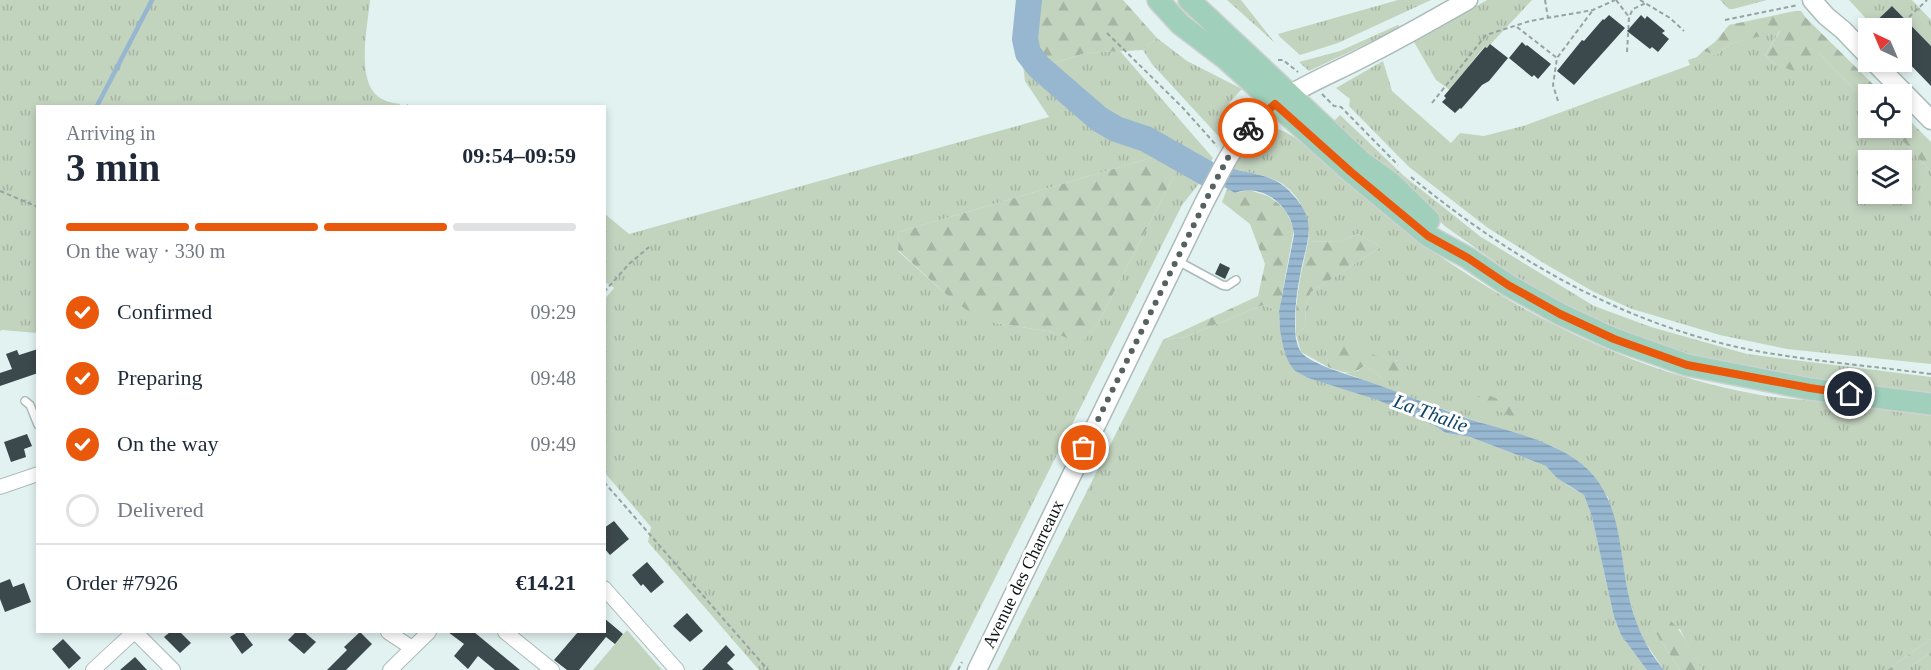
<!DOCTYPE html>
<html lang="en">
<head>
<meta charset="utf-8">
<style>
  :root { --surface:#fff; --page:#f6f6f7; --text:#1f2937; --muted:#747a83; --line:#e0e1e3; --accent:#ea580c }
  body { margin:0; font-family:"Times New Roman",serif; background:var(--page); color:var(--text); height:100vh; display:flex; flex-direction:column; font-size:22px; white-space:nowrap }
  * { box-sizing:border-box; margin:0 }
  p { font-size:20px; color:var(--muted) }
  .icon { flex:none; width:33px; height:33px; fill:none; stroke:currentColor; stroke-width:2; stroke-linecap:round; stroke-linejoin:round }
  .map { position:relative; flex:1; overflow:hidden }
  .details { position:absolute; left:36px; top:105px; width:570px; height:528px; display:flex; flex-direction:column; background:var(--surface); border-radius:0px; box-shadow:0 3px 9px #0003 }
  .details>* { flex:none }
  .needle { width:39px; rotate:316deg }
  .buttons { position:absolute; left:1858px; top:18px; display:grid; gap:12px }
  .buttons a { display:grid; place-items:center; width:54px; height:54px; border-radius:0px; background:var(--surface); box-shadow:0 3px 9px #0003; font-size:30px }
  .pin { position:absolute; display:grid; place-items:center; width:51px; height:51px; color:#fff; margin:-26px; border:3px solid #fff; border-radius:50%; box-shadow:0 2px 6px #0007 }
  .courier { position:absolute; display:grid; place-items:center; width:60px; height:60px; margin:-30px; border:4px solid #ea580c; border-radius:50%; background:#fff; color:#222; box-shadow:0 2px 8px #0007 }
  .summary em { font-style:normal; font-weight:800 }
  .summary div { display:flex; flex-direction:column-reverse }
  .summary { display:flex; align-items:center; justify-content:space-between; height:102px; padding:0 30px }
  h1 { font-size:39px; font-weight:800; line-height:45px }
  .bar { display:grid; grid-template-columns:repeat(4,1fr); gap:9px 6px; align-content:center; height:72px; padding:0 30px }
  .bar i { height:8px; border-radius:4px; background:var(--line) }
  .bar .selected { background:var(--accent) }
  .bar p { grid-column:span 4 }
  .line { display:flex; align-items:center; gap:15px; padding:0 30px; border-top:2px solid var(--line) }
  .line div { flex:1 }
  ol { padding:0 30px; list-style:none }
  li { display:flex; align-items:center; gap:18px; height:66px }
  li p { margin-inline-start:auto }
  li .icon { padding:6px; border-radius:50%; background:var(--accent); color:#fff; stroke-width:4 }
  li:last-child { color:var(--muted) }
  li i { width:33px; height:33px; border:3px solid var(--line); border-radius:50% }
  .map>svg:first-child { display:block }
</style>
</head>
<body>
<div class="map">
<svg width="1931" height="670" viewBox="0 0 1931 670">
  <defs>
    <pattern id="grass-tufts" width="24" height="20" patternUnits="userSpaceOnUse" patternTransform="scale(1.5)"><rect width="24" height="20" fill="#c2d3be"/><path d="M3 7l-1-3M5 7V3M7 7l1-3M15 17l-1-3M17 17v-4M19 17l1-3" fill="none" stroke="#a6b4a2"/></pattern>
    <pattern id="forest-firs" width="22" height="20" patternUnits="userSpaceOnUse" patternTransform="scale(1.5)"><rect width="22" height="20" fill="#c2d3be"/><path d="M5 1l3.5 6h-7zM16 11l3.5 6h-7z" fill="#a6b4a2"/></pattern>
    <pattern id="water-rules" width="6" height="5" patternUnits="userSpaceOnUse" patternTransform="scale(1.5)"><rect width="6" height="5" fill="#97b7d0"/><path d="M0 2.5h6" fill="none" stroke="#819cb2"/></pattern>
  </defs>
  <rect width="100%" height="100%" fill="#e1f2f1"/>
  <g fill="url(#grass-tufts)" fill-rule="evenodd">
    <path d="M0 0H370C368 25 354 85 382 99 387 102 394 103 400 104L399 106H38L37 333 2 330 0 331Z"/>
    <path d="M1227 0H1241L1275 43Z"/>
    <path d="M1398 0H1431L1338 43 1300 55 1280 37 1278 34Z"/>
    <path d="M1487 0H1532L1487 48 1484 47 1469 66 1471 68 1450 90 1436 80 1414 42Z"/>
    <path d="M1849 0H1912L1931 20V46L1892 6 1872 25Z"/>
    <path d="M1398 25 1400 28 1309 71 1299 62 1340 51Z"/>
    <path d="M1780 30 1765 55 1776 65 1819 53 1869 105V128H1891L1931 172V364L1787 349 1720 335 1632 309 1594 292 1547 265 1488 228 1409 167 1349 106 1350 99 1336 88 1383 61 1392 91 1451 143 1460 133 1484 136 1523 126 1690 65 1688 60 1697 57 1703 51 1716 55 1730 44ZM1869 160H1902V194H1869Z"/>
    <path d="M1157 38 1187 61 1242 89 1229 103 1243 116 1227 130 1222 140 1152 64 1143 50Z"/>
    <path d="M1120 51 1213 158 1209 165 1159 137 1119 123 1098 108 1051 64 1085 53Z"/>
    <path d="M1023 65 1095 128 1111 136 1136 142 1161 155 899 232 898 251 949 297 995 323 1053 332 1081 343 1097 325 1179 166 1202 180 1182 205 949 670H759L648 542 651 527 605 473 604 300 614 288 607 283 605 285V214L629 234 1049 117 1025 81Z"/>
    <path d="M1340 115 1404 176 1481 237 1594 306 1651 327 1747 354 1931 377V395L1736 367 1680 352 1634 335 1579 311 1525 283 1446 227 1334 121Z"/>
    <path d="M1276 129C1296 129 1390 217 1411 235 1429 249 1448 262 1467 274 1554 331 1652 375 1755 394 1774 398 1794 399 1814 401 1853 406 1892 411 1931 416V639L1887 670H1702L1692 654 1680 629 1654 630 1680 670H1664L1645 642 1637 625 1628 595 1618 535 1608 497 1572 457 1552 446 1467 418 1345 373 1358 371 1365 365 1383 379 1399 361 1326 349 1328 367 1301 352 1296 335 1305 327 1306 305 1311 292 1381 247 1358 234 1340 241 1308 242C1312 216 1296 186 1270 178 1258 174 1245 172 1233 169 1242 149 1255 135 1276 129Z"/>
    <path d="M1263 305 1279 311 1280 330 1308 378 1372 397 1435 426 1446 433 1470 437 1546 466 1567 485 1584 495 1592 517 1614 617 1621 635 1647 670H997L1163 340 1185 337Z"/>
    <path d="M1931 652V670H1906Z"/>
  </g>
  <g fill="url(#forest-firs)">
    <path d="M1035 0H1123L1157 38 1143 50 1085 53 1051 64 1033 44Z"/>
    <path d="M1720 0H1767L1733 9H1729Z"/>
    <path d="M1795 11H1801L1806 18 1883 94H1869V105L1819 53 1794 71 1776 65 1765 55 1780 31 1730 44 1716 55 1703 51 1715 42 1729 25Z"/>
    <path d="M1902 113 1931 142V172L1891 128H1902Z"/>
    <path d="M1161 155 1179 166 1097 325 1081 344 1053 332 995 323 971 313 949 297 898 250 899 232Z"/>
    <path d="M1227 189 1235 193 1249 190 1268 196 1279 204 1286 211 1294 229 1279 311 1263 305 1185 337 1163 340 1258 296 1265 264 1250 224 1222 202Z"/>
    <path d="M1358 234 1381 247 1311 292 1306 305 1305 327 1296 335C1294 303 1301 273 1308 242L1340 241Z"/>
    <path d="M1338 343 1384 358 1399 361 1411 373 1405 382 1383 379 1365 365C1353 376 1343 373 1328 367L1326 349Z"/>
    <path d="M1482 392 1526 412 1529 419 1520 421 1495 409 1481 408 1476 403Z"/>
    <path d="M1660 620H1670C1685 634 1691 653 1702 670H1680L1654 630Z"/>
    <path d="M1931 639V652L1906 670H1887Z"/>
  </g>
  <path fill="#c2d3be" d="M627 630 662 670H593Z"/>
  <path fill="url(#water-rules)" d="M1233 169C1245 172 1260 174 1272 179 1281 183 1287 188 1293 195 1320 224 1305 243 1300 276 1297 290 1295 306 1295 321 1295 331 1295 343 1301 352 1310 364 1352 376 1367 381 1401 393 1435 407 1469 419 1503 430 1545 438 1575 459 1621 491 1618 543 1628 593 1634 621 1645 648 1664 670H1647L1621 635 1614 617 1592 517 1584 495 1557 478 1546 466 1470 437 1446 433 1435 426 1378 400 1308 378 1294 370 1288 361 1283 346 1280 330 1279 311 1294 235C1293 207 1262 182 1235 193L1224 187Z"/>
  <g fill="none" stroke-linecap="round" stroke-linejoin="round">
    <path stroke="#97b7d0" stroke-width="4.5" d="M97 106 152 0"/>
    <path stroke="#97b7d0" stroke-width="26" d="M1029 0 1025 39 1028 53 1039 67 1099 119 1116 129 1146 139 1206 173"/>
  </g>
  <g fill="#3b484c">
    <path d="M1892 6 1931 46V86L1902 56V28H1869Z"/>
    <path d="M1609 15 1625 28 1574 85 1557 71 1582 40 1584 41 1603 19 1604 20Z"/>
    <path d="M1641 15 1645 19 1647 16 1665 31 1662 33 1669 39 1658 52 1652 47 1650 49 1627 31Z"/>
    <path d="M1522 42 1526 46 1527 45 1551 64 1538 79 1534 75 1532 77 1509 58Z"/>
    <path d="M1490 44 1508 58 1489 81 1482 85 1461 109 1460 108 1455 113 1442 102 1446 98 1444 96 1485 47 1487 48Z"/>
    <path d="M1220 263 1230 268 1225 279 1215 274Z"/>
    <path d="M38 349V373L0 386V373L12 369 6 354 17 350 19 355Z"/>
    <path d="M27 434 32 446 24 449 26 457 11 462 4 442Z"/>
    <path d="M614 521 629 539 610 555 604 548V528Z"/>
    <path d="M647 562 664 582 651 593 643 584 641 586 632 575Z"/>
    <path d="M10 579 13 587 24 583 31 602 5 612 0 599V583Z"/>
    <path d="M687 613 703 631 690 642 673 626Z"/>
    <path d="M604 618 623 634 615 644 606 637 579 670H567L554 660 578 632H604Z"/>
    <path d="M170 632H180L191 643 180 653 164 637Z"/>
    <path d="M238 632H243L253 645 242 654 230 637Z"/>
    <path d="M296 632H304L316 642 304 654 288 640Z"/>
    <path d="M360 632 372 644 346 670H327L347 650 344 647Z"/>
    <path d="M448 632H474L520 670H495L478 656 468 669 454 656 464 644Z"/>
    <path d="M63 639 81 658 69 669 52 649Z"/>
    <path d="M726 645 735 655 727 663 734 670H702Z"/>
    <path d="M135 657 147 670H120Z"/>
  </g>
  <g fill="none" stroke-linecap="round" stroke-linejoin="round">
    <g stroke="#aabbba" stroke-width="10">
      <g id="lane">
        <path d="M1176 260 1222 285 1227 286 1236 280"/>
        <path d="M25 401 30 405 38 425"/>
      </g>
    </g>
    <g stroke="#aabbba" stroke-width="16">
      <g id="street">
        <path d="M0 487 38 474"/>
        <path d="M604 588 677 670"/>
        <path d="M135 632 173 670"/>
        <path d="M388 632 412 648"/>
        <path d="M505 632 552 670"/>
        <path d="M93 670 134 632"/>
        <path d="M390 670 429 632"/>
      </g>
    </g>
    <g stroke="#aabbba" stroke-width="21">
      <g id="secondary">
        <path d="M1812 0 1826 16 1843 30 1869 57"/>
        <path d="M1874 62 1931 120"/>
        <path d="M977 670 1204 203C1218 177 1230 150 1249 128 1278 94 1324 78 1362 58 1398 40 1433 20 1468 0"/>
      </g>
    </g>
    <g stroke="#cfd0d0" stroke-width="24">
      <g id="primary">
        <path d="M1158 0 1180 24 1226 59 1351 172 1428 236 1468 258 1508 285 1560 314 1614 339 1687 365 1810 389 1931 404"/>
        <path d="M1189 0 1362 162 1390 182 1429 220"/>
      </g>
    </g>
    <g stroke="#96a3a2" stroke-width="2" stroke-dasharray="4.5 3" stroke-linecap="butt">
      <path d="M1545 0 1548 18"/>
      <path d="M1616 0 1629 17"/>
      <path d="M1640 0 1670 18 1684 31"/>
      <path d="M1909 17 1927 0"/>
      <path d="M1725 20 1798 5"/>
      <path d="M1517 27 1557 58"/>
      <path d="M1107 33 1183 108 1217 146"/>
      <path d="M1627 52 1629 17 1633 9 1646 3"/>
      <path d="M1278 60H1283L1298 72"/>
      <path d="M1322 94 1334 106 1341 107 1398 165"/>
      <path d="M1558 101 1553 85 1557 58 1593 10"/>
      <path d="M1432 103 1486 35 1530 21 1593 10 1615 0"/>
      <path d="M407 106 408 105"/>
      <path d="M1411 177C1511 259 1623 324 1751 350 1810 361 1871 366 1931 374"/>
      <path d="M0 191 38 207"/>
      <path d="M604 292 629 264 649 247"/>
      <path d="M604 482 768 670"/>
      <path d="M958 670 962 662"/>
    </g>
    <use href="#lane" stroke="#fff" stroke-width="7"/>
    <use href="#street" stroke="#fff" stroke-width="14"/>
    <use href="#secondary" stroke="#fff" stroke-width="18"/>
    <use href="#primary" stroke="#a0d0bc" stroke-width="21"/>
  </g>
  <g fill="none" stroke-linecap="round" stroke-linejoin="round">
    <path stroke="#576160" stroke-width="6" stroke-dasharray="0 10.8" d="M1084 448 1212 188 1230 154 1248 128"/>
    <path stroke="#ea580c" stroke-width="8" d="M1248 128 1275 104 1351 172 1428 236 1468 258 1508 285 1560 314 1614 339 1687 365 1810 388 1850 394"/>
  </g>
  <g text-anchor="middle" stroke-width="6" stroke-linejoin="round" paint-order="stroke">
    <g font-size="18" fill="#0d1312" stroke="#fff">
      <text transform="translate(1023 574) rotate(-64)" y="6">Avenue des Charreaux</text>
    </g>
    <g font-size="20" font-style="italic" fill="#0d4467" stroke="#fff">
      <text transform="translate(1431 413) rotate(20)" y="7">La Thalie</text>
    </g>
  </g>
</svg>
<div class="buttons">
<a><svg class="needle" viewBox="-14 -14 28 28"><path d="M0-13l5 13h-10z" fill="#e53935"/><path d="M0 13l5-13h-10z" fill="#747a83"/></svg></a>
<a><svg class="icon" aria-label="locate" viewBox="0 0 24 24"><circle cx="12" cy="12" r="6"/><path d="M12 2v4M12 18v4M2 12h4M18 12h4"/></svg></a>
<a><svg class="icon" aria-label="layers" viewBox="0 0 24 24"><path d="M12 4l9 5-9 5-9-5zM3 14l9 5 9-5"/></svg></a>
</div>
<div class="pin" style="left:1084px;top:448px;background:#ea580c"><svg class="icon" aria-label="bag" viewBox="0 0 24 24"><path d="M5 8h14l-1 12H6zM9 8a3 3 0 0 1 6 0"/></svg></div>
<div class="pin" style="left:1850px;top:394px;background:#1f2937"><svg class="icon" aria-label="home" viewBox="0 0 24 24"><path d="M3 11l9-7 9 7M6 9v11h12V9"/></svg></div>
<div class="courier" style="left:1248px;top:128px"><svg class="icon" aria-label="bike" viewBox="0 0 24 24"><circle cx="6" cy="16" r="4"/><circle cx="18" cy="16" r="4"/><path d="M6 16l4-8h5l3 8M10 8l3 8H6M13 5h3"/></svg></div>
<section class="details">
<div class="summary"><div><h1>3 min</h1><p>Arriving in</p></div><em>09:54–09:59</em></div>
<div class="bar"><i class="selected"></i><i class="selected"></i><i class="selected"></i><i></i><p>On the way · 330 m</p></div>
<ol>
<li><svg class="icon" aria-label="check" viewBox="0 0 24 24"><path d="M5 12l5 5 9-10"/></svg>Confirmed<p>09:29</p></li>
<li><svg class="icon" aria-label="check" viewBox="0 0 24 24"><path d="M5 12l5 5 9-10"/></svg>Preparing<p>09:48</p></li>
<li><svg class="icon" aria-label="check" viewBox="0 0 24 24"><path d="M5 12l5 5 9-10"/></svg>On the way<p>09:49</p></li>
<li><i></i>Delivered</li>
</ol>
<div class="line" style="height:78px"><div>Order #7926</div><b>€14.21</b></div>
</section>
</div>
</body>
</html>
